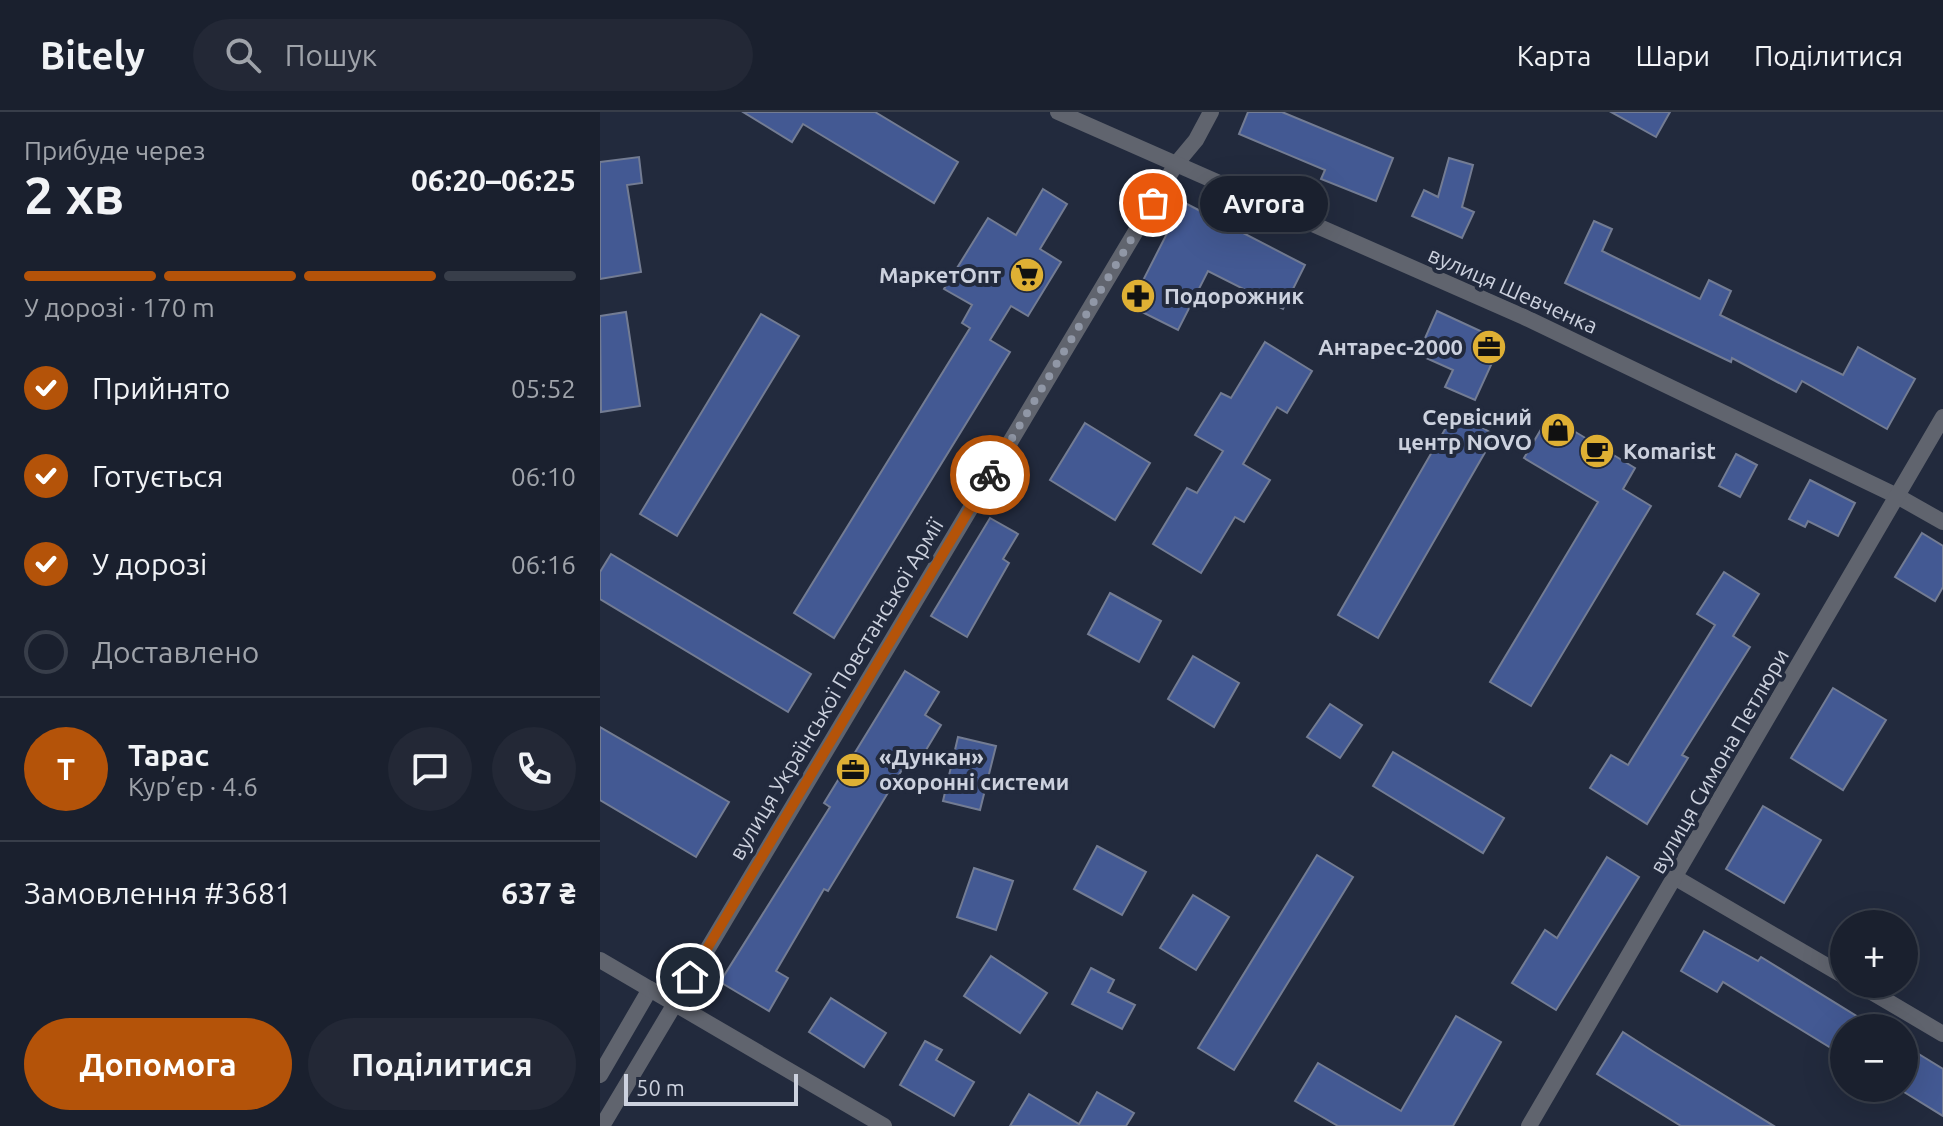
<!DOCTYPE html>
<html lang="uk">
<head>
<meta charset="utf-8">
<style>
  :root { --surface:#1a202e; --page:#232836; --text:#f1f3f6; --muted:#9fa3aa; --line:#383e4a; --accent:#b45309 }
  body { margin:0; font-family:Ubuntu,sans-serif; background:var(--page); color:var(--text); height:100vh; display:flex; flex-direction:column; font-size:30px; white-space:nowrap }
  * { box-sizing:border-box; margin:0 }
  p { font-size:26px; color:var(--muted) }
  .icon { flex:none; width:44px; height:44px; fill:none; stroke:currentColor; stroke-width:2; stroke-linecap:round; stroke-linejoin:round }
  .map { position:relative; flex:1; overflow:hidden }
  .side { display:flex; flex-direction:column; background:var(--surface); width:600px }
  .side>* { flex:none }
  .controls { position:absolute; left:1230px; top:798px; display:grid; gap:16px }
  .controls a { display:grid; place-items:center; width:88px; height:88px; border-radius:50%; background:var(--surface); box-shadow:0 8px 32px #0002,0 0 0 2px var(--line); font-size:40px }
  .scale { position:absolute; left:24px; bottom:20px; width:174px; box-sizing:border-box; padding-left:8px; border:4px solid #ccd1de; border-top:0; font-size:22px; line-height:28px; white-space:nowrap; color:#ccd1de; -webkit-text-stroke:6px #222a3d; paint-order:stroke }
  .pin { position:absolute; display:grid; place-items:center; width:68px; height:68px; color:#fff; margin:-34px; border:4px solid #fff; border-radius:50%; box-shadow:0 2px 8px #0007 }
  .courier { position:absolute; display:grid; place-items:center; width:80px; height:80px; margin:-40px; border:6px solid #b45309; border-radius:50%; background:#fff; color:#222; box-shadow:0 2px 10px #0007 }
  .bubble { position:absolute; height:56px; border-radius:28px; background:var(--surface); box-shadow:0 8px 32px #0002,0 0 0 2px var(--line); font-size:26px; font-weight:600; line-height:56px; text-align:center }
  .overview em { font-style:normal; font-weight:600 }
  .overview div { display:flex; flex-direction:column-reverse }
  .overview { display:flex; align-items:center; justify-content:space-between; height:136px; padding:0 24px }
  h1 { font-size:52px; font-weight:600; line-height:60px }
  .bar { display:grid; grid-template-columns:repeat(4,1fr); gap:12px 8px; align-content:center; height:96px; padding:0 24px }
  .bar i { height:10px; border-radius:6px; background:var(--line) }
  .bar .on { background:var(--accent) }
  .bar p { grid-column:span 4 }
  .line { display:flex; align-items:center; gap:20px; padding:0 24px; border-top:2px solid var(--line) }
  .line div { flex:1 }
  .round { display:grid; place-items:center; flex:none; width:84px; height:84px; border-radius:42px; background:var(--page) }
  ol { padding:0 24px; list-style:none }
  li { display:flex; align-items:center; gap:24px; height:88px }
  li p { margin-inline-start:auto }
  li .icon { padding:8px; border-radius:50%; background:var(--accent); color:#fff; stroke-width:4 }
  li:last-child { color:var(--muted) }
  li i { width:44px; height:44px; border:4px solid var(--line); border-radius:50% }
  .cta { display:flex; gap:16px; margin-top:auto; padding:16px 24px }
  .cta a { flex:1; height:92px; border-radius:48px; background:var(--accent); color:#fff; font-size:32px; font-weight:600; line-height:92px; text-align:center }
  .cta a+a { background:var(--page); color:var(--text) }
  header { display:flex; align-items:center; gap:48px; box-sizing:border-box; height:112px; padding:0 40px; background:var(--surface); border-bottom:2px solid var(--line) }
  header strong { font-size:38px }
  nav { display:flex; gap:44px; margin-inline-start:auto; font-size:28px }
  .search { width:560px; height:72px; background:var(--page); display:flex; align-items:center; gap:20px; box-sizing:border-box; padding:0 28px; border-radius:44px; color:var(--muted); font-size:30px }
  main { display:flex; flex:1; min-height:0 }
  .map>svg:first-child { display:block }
</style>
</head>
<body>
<header>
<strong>Bitely</strong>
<div class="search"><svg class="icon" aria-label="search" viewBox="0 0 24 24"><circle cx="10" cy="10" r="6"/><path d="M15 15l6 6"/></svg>Пошук</div>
<nav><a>Карта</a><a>Шари</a><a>Поділитися</a></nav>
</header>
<main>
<section class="side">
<div class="overview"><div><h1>2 хв</h1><p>Прибуде через</p></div><em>06:20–06:25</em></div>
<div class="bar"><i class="on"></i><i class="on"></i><i class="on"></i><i></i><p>У дорозі · 170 m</p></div>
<ol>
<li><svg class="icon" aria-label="check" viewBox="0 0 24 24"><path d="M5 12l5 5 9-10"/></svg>Прийнято<p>05:52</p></li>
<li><svg class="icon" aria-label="check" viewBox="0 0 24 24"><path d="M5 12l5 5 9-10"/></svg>Готується<p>06:10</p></li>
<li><svg class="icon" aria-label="check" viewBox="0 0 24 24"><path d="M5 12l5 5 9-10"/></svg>У дорозі<p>06:16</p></li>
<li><i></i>Доставлено</li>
</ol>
<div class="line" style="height:144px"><b class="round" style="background:var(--accent);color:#fff">Т</b><div><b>Тарас</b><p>Кур’єр · 4.6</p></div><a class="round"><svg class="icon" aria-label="chat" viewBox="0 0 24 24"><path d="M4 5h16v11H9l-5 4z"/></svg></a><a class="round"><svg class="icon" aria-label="phone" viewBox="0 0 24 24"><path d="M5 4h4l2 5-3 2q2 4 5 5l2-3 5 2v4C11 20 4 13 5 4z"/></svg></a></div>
<div class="line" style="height:104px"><div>Замовлення #3681</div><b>637 ₴</b></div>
<div class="cta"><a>Допомога</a><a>Поділитися</a></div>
</section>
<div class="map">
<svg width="1343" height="1014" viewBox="0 0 1343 1014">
  <rect width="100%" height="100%" fill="#222a3d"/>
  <g fill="#435993" stroke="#737c93" stroke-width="2">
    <path d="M143 0H275L358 50 334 91 203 12 192 30Z"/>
    <path d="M648 0H682L793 46 776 89 721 67 725 58 639 22Z"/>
    <path d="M1011 0H1070L1056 25Z"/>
    <path d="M39 45 42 71 27 73 41 160 0 167V50Z"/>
    <path d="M849 46 873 53 862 95 874 100 862 126 812 104 824 78 838 85Z"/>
    <path d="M443 77 467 92 440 137 461 150 428 204 411 194 390 228 410 240 234 526 194 501 370 216 362 211 372 193 344 177 388 106 416 123Z"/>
    <path d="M583 90 705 153 683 197 608 159 578 218 530 194Z"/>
    <path d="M994 109 1012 117 1002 139 1100 187 1109 168 1131 179 1120 203 1243 263 1258 235 1315 267 1287 317 1202 269 1196 280 1132 246 1131 250 965 171Z"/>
    <path d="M837 199 902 229 875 288 845 275 853 258 826 246 830 237 822 233Z"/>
    <path d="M26 200 40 294 1 300 0 204Z"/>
    <path d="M161 202 199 224 77 424 40 402Z"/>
    <path d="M665 230 712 259 687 301 677 295 643 352 670 368 644 410 635 405 601 461 553 432 587 376 597 381 623 339 595 323 621 281 631 286Z"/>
    <path d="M855 300 895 323 778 526 738 503Z"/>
    <path d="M949 304 1035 356 1023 377 1051 394 931 594 890 570 998 390 924 346Z"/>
    <path d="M485 311 550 351 515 408 450 368Z"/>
    <path d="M1136 342 1157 353 1140 385 1119 374Z"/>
    <path d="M1210 368 1255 391 1238 424 1208 409 1205 415 1189 407Z"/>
    <path d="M390 406 418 422 403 447 409 451 367 525 331 504Z"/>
    <path d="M1322 421 1343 434V475L1335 489 1295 465Z"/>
    <path d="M11 442 211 562 188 600 0 487V460Z"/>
    <path d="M1124 460 1159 482 1133 524 1150 535 1082 643 1088 646 1047 712 990 676 1011 643 1028 653 1115 513 1097 502Z"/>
    <path d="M510 481 561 509 539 550 488 522Z"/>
    <path d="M593 544 639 571 614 615 568 587Z"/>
    <path d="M305 559 339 580 325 603 341 613 320 648 311 643 228 779 224 777 176 859 188 866 169 899 120 870 230 695 224 691Z"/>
    <path d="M1233 576 1286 608 1243 678 1191 646Z"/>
    <path d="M730 592 762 613 740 646 707 625Z"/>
    <path d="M0 615 129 690 96 745 0 688Z"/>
    <path d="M358 625 396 634 380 698 343 689Z"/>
    <path d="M793 640 904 706 883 741 773 674Z"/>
    <path d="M1163 694 1221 728 1184 791 1126 757Z"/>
    <path d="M497 734 546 760 522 803 474 777Z"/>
    <path d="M717 743 753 765 634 958 598 936Z"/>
    <path d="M1007 745 1039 765 956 898 912 871 945 818 957 826Z"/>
    <path d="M374 756 413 769 396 818 357 805Z"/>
    <path d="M593 783 629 805 596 858 560 836Z"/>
    <path d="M1104 819 1158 849 1161 845 1276 916H1244V944L1123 870 1117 880 1081 859Z"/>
    <path d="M391 844 447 881 420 921 364 884Z"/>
    <path d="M491 856 514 868 508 880 535 893 522 917 472 892Z"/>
    <path d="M231 886 286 921 264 955 209 920Z"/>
    <path d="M856 904 901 930 853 1014H738L695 989 718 951 801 999Z"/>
    <path d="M1023 920 1054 940 1174 1014H1081L997 962Z"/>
    <path d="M325 929 342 938 336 948 374 970 354 1004 300 973Z"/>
    <path d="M1304 933 1343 957V1004L1304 980Z"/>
    <path d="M497 980 534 1001 526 1014H410L429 982 479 1012Z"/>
  </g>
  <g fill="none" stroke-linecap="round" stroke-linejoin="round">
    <g stroke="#60646e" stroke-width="16">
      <path d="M1076 766 1244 864"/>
      <path d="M1258 872 1343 922"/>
      <path d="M0 963 50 877"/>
      <path d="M2 1014 576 52 596 28 611 0"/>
    </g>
    <g stroke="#60646e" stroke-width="16">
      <path d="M458 0 924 205 1297 384 1343 410"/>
      <path d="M0 848 284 1014"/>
      <path d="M929 1014 1343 305"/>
    </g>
  </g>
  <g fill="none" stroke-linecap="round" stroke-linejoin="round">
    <path stroke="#9097a6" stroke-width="8" stroke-dasharray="0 14.4" d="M390 363 553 91"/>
    <path stroke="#b45309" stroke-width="10" d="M90 865 390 363"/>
  </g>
  <defs>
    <g id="supermarket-disc" transform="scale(1.8)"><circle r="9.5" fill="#dfb034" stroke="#222a3d"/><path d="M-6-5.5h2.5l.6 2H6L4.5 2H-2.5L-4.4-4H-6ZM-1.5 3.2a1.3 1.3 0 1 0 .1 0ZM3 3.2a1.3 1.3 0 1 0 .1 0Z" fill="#111"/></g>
    <g id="pharmacy-disc" transform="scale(1.8)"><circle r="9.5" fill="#dfb034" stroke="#222a3d"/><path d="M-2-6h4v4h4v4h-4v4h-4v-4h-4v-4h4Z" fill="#111"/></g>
    <g id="office-disc" transform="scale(1.8)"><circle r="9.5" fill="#dfb034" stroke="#222a3d"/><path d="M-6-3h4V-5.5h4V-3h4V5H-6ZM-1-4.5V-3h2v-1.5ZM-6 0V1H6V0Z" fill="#111"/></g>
    <g id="shop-disc" transform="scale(1.8)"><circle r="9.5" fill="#dfb034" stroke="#222a3d"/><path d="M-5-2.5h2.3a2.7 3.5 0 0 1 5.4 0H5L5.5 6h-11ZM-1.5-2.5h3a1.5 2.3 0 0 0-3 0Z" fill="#111"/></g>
    <g id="cafe-disc" transform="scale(1.8)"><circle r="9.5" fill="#dfb034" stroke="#222a3d"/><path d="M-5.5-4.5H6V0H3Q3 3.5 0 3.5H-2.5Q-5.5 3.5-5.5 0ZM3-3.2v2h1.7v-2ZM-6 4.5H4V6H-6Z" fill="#111"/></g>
  </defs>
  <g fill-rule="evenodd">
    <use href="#supermarket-disc" x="427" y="163"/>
    <use href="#pharmacy-disc" x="538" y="184"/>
    <use href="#office-disc" x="889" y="235"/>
    <use href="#shop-disc" x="958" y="318"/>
    <use href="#cafe-disc" x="997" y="339"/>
    <use href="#office-disc" x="253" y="658"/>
  </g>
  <g text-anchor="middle" stroke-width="8" stroke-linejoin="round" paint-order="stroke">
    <g font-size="22" font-weight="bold" fill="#ccd1de" stroke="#222a3d" text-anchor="end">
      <text x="401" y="171">МаркетОпт</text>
      <text x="564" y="192" text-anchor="start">Подорожник</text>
      <text x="863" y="243">Антарес-2000</text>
      <text x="932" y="313">Сервісний<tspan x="932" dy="25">центр NOVO</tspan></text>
      <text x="1023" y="347" text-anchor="start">Komarist</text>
      <text x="279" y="653" text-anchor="start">«Дункан»<tspan x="279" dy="25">охоронні системи</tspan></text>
    </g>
    <g font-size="22" fill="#ccd1de" stroke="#222a3d">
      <text transform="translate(913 178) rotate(24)" y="8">вулиця Шевченка</text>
      <text transform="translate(236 577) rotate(-59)" y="8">вулиця Української Повстанської Армії</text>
      <text transform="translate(1119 649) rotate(-60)" y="8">вулиця Симона Петлюри</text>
    </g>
  </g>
</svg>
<div class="controls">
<a>+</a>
<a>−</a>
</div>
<div class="scale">50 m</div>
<div class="pin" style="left:553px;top:91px;background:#ea580c"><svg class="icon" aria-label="bag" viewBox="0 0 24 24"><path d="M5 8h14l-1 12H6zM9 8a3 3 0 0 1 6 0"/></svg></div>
<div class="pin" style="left:90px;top:865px;background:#1f2937"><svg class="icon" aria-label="home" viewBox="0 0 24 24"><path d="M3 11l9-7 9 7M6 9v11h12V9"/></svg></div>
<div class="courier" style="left:390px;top:363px"><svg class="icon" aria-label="bike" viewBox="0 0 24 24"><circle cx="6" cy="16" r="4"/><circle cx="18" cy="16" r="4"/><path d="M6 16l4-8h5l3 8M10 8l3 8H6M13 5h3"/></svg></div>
<div class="bubble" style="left:600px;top:64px;width:128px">Avrora</div>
</div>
</main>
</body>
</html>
